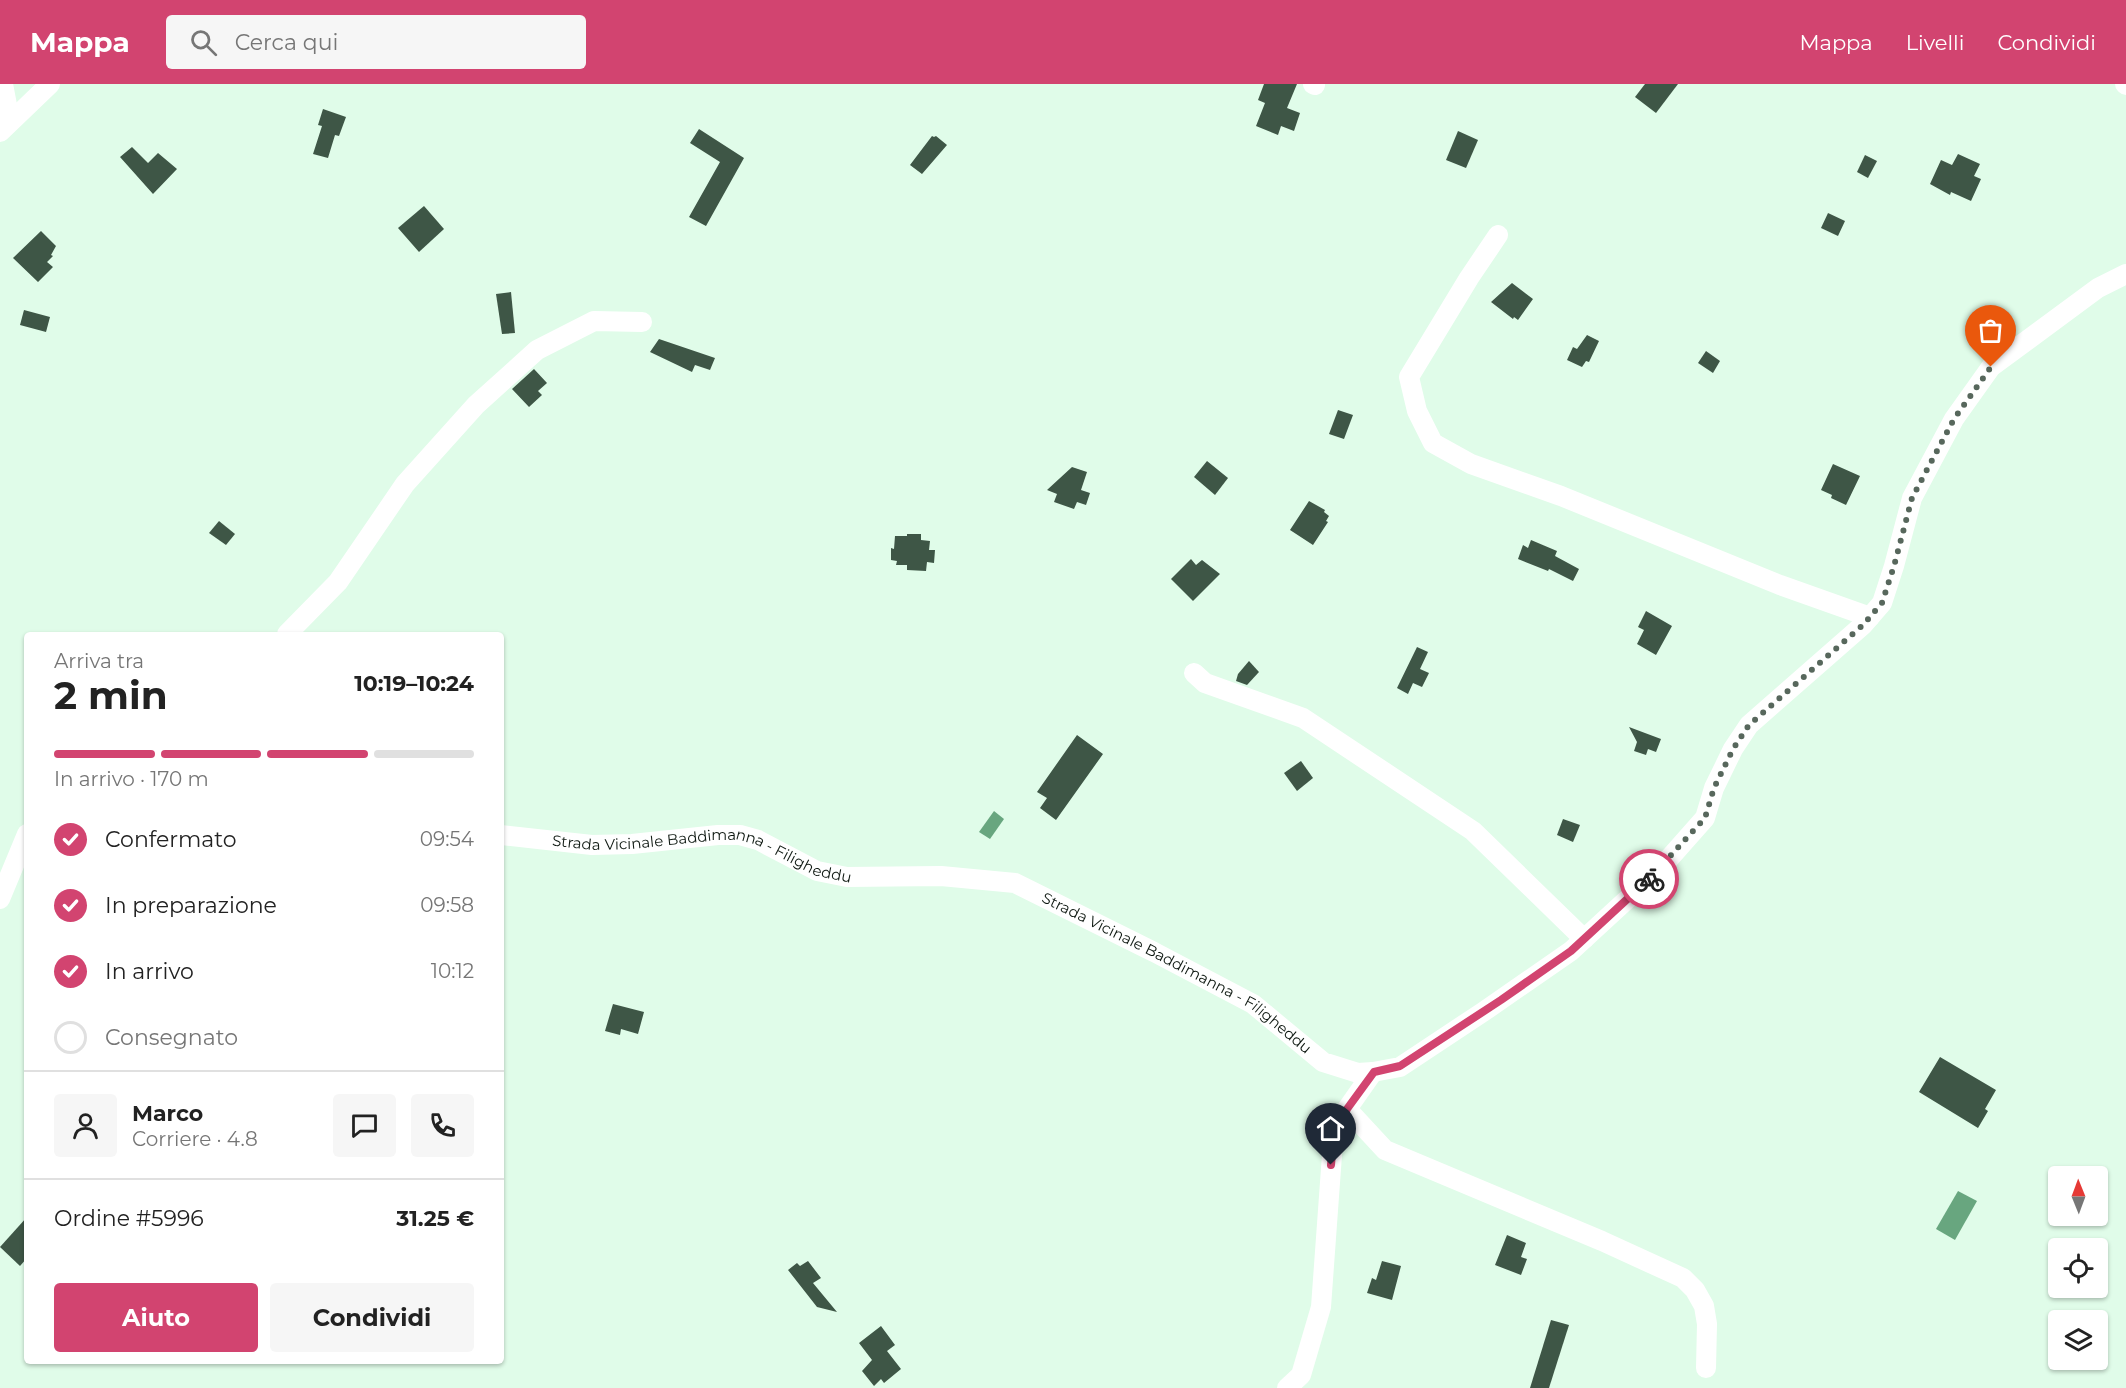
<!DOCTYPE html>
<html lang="it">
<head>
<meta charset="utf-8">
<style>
  :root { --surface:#fff; --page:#f6f6f6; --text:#222; --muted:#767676; --line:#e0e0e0; --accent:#d24470 }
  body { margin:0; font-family:Montserrat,sans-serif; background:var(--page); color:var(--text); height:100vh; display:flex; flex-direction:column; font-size:22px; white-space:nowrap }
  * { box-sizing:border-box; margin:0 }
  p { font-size:20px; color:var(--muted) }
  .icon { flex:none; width:33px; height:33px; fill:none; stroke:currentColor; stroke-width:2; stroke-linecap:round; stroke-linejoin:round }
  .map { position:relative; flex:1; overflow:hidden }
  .details { position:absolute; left:24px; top:548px; width:480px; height:732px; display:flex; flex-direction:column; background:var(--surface); border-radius:6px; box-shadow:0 2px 4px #0004 }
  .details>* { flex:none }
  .needle { width:39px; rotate:359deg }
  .fabs { position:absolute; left:2048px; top:1082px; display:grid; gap:12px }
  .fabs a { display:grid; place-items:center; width:60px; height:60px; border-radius:6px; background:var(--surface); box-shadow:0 2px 4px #0004; font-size:30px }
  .pin { position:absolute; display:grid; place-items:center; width:51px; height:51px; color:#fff; margin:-62px -26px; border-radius:50% 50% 50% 0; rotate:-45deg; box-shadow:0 0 6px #0007 }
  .pin .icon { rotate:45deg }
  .courier { position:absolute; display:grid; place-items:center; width:60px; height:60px; margin:-30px; border:4px solid #d24470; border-radius:50%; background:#fff; color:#222; box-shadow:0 2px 8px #0007 }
  .summary em { font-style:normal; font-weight:700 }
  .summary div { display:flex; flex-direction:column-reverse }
  .summary { display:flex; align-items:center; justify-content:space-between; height:102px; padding:0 30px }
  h1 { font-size:39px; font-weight:700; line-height:45px }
  .bar { display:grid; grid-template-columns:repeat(4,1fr); gap:9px 6px; align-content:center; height:72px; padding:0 30px }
  .bar i { height:8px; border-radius:4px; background:var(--line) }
  .bar .selected { background:var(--accent) }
  .bar p { grid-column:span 4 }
  .line { display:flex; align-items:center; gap:15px; padding:0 30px; border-top:2px solid var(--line) }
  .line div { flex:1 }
  .round { display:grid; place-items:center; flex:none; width:63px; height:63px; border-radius:6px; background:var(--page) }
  ol { padding:0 30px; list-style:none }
  li { display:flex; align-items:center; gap:18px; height:66px }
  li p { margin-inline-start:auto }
  li .icon { padding:6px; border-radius:50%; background:var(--accent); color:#fff; stroke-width:4 }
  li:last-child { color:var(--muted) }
  li i { width:33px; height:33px; border:3px solid var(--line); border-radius:50% }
  .action { display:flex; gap:12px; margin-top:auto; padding:12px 30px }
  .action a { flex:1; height:69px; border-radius:6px; background:var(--accent); color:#fff; font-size:24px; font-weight:700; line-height:69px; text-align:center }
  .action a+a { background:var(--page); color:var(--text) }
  header { display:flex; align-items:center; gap:36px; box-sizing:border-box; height:84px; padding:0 30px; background:var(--accent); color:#fff }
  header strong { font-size:28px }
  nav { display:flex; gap:33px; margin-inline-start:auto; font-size:21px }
  .search { width:420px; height:54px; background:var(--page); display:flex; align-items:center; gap:15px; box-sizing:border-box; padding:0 21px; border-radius:6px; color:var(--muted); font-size:22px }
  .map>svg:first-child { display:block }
</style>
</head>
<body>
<header>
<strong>Mappa</strong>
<div class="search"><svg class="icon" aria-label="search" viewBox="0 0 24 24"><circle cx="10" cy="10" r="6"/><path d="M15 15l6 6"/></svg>Cerca qui</div>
<nav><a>Mappa</a><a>Livelli</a><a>Condividi</a></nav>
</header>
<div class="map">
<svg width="2126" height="1304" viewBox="0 0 2126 1304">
  <rect width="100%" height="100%" fill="#e0fce9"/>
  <g fill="#68a67f">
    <path d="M994 727 1004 735 990 755 979 748Z"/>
    <path d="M1958 1107 1977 1117 1955 1156 1936 1145Z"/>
  </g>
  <g fill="#3e5646">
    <path d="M1264 0H1297L1287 24 1300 29 1294 47 1281 42 1278 51 1256 42 1265 19 1258 16Z"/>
    <path d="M1645 0H1678L1656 29 1635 13Z"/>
    <path d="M323 25 346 33 339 52 335 51 328 74 313 70 322 42 318 41Z"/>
    <path d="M699 45 744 74 706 142 689 133 720 78 690 59Z"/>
    <path d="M1458 47 1478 56 1466 84 1446 76Z"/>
    <path d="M932 52 934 53 936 52 947 61 922 90 910 81Z"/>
    <path d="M132 63 148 79 158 69 177 85 153 110 120 73Z"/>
    <path d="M1958 70 1980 80 1974 92 1981 95 1971 117 1951 108 1950 111 1930 100 1941 76 1952 81Z"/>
    <path d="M1865 71 1877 77 1868 94 1857 88Z"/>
    <path d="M424 122 444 145 419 168 398 144Z"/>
    <path d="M1828 129 1845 137 1838 152 1821 144Z"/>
    <path d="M41 147 56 162 51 171 53 172 47 178 53 183 38 198 13 174Z"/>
    <path d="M1512 199 1533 215 1518 236 1514 233 1513 235 1491 218Z"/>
    <path d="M511 208 515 249 502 250 496 210Z"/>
    <path d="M24 226 50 233 46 248 20 241Z"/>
    <path d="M1587 251 1599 257 1589 278 1586 277 1582 283 1567 276 1573 263 1577 265Z"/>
    <path d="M659 255 715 274 710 286 695 281 692 288 650 268Z"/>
    <path d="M1706 267 1720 277 1713 289 1698 279Z"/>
    <path d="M534 285 547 299 538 307 542 311 529 323 512 305Z"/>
    <path d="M1338 326 1353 331 1344 355 1329 350Z"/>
    <path d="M1207 377 1228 394 1215 411 1194 393Z"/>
    <path d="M1833 380 1860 392 1846 421 1831 414 1832 411 1821 406Z"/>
    <path d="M1072 383 1087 388 1081 406 1090 409 1086 421 1077 418 1074 425 1054 418 1057 410 1047 406Z"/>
    <path d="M1309 417 1325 426 1324 428 1329 432 1326 437 1328 438 1313 461 1290 446Z"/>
    <path d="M219 437 235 450 226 461 209 449Z"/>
    <path d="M907 450H921V456L930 457 929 466H935L934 479 927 478 926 487 907 486V481H896L897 477 891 476V464L894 465 895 452H907Z"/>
    <path d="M1531 456 1557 467 1555 472 1579 485 1573 497 1549 485 1548 487 1518 475 1523 461 1528 464Z"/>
    <path d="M1191 475 1196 481 1202 476 1220 490 1193 517 1171 495Z"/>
    <path d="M1646 527 1672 542 1656 571 1637 560 1644 546 1638 543Z"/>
    <path d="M1417 563 1428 568 1420 585 1429 589 1422 603 1413 599 1408 610 1397 604Z"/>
    <path d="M1249 577 1259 588 1247 601 1236 597 1238 590Z"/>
    <path d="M1629 643 1661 655 1656 668 1648 665 1646 671 1634 667 1637 658Z"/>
    <path d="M1077 651 1103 670 1056 736 1040 724 1047 714 1037 708Z"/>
    <path d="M1301 677 1313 694 1297 707 1284 689Z"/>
    <path d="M1563 735 1580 741 1573 758 1557 751Z"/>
    <path d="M613 920 644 928 638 950 621 945 620 951 605 947Z"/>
    <path d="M1940 973 1996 1006 1985 1025 1988 1027 1978 1044 1919 1008Z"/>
    <path d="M27 1133V1174L20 1182 0 1163Z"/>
    <path d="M1507 1151 1526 1159 1521 1173 1527 1175 1521 1191 1495 1181Z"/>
    <path d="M808 1177 821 1194 813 1199 837 1228 817 1223 788 1186 797 1179 800 1182Z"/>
    <path d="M1382 1177 1401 1182 1392 1216 1367 1209 1372 1194 1376 1196Z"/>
    <path d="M1551 1236 1569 1241 1549 1304H1530Z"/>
    <path d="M881 1242 895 1261 887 1267 901 1285 884 1299 881 1295 874 1302 862 1287 872 1276 859 1259Z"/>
  </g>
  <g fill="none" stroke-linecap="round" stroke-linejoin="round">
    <g stroke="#fff" stroke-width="20">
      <path d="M3 0 10 37"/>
      <path d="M1313 0 1315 1"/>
      <path d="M2125 0 2126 1"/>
      <path d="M0 48 50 0"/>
      <path d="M1498 151 1469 194 1409 293 1417 327 1433 359 1471 380 1561 412 1780 501 1870 533"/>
      <path d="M287 550 338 498 405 400 476 321 537 266 594 237 642 238"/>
      <path d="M1194 589 1205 599 1303 634 1473 747 1584 855"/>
      <path id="s1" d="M501 751 592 761 632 760 718 751H740L758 756 817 787 847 793 941 792 1015 799 1154 868 1253 920 1323 978 1358 989 1373 988 1400 983 1483 928 1571 867 1659 786 1705 734 1714 704 1733 665 1749 641 1863 541 1882 519 1894 482 1912 414 1954 335 1991 283 2098 204 2126 190"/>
      <path d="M0 815 27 750"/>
      <path d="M1347 1025 1385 1066 1602 1157 1683 1194 1695 1206 1704 1222 1707 1240 1706 1284"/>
      <path d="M1287 1304 1301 1291 1321 1223 1333 1057 1347 1025 1373 988"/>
    </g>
  </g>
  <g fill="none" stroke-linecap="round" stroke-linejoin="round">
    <path stroke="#57675c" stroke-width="6" stroke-dasharray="0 10.8" d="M1649 795 1705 734 1714 704 1733 665 1749 641 1863 541 1882 519 1894 482 1912 414 1954 335 1991 283"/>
    <path stroke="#d24470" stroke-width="8" d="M1331 1081 1333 1057 1347 1025 1374 988 1400 982 1501 916 1571 867 1649 795"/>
  </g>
  <g text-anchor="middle" stroke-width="6" stroke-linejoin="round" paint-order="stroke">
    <g font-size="15" fill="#0d1710" stroke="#fff">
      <text dy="5" stroke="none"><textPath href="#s1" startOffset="206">Strada Vicinale Baddimanna - Filigheddu</textPath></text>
      <text dy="5" stroke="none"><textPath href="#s1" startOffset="710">Strada Vicinale Baddimanna - Filigheddu</textPath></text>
    </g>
  </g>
</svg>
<div class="fabs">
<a><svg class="needle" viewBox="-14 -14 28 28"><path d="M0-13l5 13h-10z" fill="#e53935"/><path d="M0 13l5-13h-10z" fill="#767676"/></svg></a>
<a><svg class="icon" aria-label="locate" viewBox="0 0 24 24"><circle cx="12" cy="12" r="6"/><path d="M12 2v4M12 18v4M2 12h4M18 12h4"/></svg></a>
<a><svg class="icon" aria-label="layers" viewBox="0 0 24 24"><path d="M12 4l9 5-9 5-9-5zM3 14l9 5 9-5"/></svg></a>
</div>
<div class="pin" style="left:1991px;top:283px;background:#ea580c"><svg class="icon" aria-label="bag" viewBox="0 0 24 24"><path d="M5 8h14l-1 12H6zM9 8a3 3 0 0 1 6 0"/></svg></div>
<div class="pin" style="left:1331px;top:1081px;background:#1f2937"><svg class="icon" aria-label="home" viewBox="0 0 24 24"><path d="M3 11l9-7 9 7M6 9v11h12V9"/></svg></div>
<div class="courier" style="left:1649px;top:795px"><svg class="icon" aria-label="bike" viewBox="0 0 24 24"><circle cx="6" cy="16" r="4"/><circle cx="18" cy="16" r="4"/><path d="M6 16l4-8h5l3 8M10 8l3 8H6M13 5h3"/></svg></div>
<section class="details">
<div class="summary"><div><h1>2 min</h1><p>Arriva tra</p></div><em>10:19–10:24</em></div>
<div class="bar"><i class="selected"></i><i class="selected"></i><i class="selected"></i><i></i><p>In arrivo · 170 m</p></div>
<ol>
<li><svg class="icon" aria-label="check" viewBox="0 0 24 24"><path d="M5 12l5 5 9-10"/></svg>Confermato<p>09:54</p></li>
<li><svg class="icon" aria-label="check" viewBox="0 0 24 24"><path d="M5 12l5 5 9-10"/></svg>In preparazione<p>09:58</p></li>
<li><svg class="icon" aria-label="check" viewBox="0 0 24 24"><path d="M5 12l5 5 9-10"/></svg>In arrivo<p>10:12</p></li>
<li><i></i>Consegnato</li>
</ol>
<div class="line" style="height:108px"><a class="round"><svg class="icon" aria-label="person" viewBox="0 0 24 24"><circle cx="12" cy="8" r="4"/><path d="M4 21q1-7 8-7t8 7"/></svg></a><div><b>Marco</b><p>Corriere · 4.8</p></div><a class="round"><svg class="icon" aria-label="chat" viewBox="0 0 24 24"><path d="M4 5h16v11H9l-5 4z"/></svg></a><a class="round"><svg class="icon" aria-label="phone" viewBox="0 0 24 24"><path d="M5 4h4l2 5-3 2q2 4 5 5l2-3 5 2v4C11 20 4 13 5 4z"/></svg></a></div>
<div class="line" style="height:78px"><div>Ordine #5996</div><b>31.25 €</b></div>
<div class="action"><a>Aiuto</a><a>Condividi</a></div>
</section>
</div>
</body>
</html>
